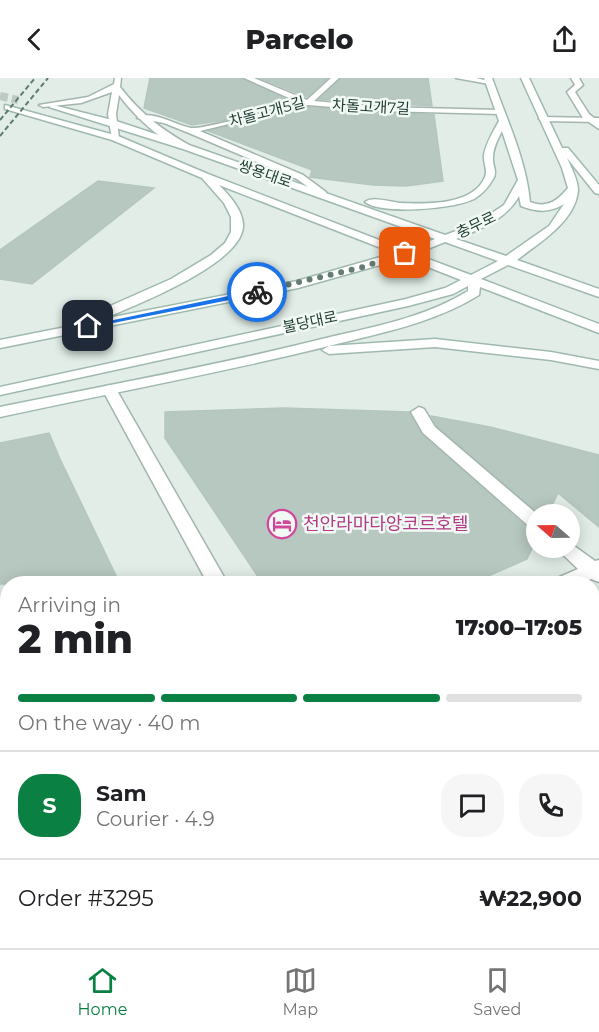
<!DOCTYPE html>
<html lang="en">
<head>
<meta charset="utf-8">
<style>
  :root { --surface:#fff; --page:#f6f6f6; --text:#202124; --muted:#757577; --line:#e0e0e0; --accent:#0b8043 }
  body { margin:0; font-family:Montserrat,"Noto Sans KR",sans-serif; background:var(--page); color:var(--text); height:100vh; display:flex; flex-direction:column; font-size:22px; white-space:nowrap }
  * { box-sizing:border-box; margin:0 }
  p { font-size:20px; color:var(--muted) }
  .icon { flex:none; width:33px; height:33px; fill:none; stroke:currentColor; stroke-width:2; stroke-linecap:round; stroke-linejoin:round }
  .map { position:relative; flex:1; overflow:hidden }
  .side { position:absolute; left:0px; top:498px; width:600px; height:372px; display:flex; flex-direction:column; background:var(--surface); border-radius:24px 24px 0 0; box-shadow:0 3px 15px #0003 }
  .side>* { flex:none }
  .needle { width:39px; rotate:290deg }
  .controls { position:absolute; left:526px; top:426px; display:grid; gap:12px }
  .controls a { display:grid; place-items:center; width:54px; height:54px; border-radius:50%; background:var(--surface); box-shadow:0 3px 15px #0003; font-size:30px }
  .pin { position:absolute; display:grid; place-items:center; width:51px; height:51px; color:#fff; margin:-26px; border-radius:12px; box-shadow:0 3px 9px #0006 }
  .courier { position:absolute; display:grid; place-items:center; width:60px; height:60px; margin:-30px; border:4px solid #1a73e8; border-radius:50%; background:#fff; color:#222; box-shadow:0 2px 8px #0007 }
  .head em { font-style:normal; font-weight:800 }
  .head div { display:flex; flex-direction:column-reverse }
  .head { display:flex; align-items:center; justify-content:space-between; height:102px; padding:0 18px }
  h1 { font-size:39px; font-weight:800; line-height:45px }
  .bar { display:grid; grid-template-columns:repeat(4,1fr); gap:9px 6px; align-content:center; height:72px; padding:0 18px }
  .bar i { height:8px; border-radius:4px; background:var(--line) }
  .bar .selected { background:var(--accent) }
  .bar p { grid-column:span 4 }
  .line { display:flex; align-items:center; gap:15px; padding:0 18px; border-top:2px solid var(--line) }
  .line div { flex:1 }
  .round { display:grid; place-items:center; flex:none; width:63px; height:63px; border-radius:24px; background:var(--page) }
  header { display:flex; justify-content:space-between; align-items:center; height:78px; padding:0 18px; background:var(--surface); font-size:27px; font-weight:800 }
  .tabs { display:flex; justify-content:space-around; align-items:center; height:84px; border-top:2px solid var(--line); background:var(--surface); font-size:16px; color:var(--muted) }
  .tabs a { display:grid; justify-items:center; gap:3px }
  .tabs .selected { color:var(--accent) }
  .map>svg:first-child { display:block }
</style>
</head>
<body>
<header><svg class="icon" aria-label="back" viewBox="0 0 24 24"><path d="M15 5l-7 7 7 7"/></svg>Parcelo<svg class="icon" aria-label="share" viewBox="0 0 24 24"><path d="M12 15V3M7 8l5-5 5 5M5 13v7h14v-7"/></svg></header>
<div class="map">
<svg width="599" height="870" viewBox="0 0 599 870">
  <rect width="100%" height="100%" fill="#e2ede7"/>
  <g fill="#b7c8c0" stroke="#b4c7be" stroke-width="1.5">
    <path d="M150 0H242L293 24 225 42 192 47 144 30Z"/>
    <path d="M260 0H328L307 19Z"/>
    <path d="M341 0H428L432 28 319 21Z"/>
    <path d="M308 29 434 37 443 103 406 108 373 107 310 99 312 92 208 53Z"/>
    <path d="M98 103 154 110 32 206 0 201V172Z"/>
    <path d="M284 330 409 334 422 357 530 452 537 454V460L527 481 470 506H263L165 360V334Z"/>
    <path d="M431 338 490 349 599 377V449L558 415 548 436H539L437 348Z"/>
    <path d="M49 355 60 381 120 506H0V365Z"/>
  </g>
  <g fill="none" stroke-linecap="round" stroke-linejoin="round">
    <path stroke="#bbcac3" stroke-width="8" stroke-dasharray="8 4" stroke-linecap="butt" d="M0 18 18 22"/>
    <g stroke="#a4b5ae" stroke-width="3">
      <g id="service">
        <path d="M456 0H476L493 4 489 6Z"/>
        <path d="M571 0H579L583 7 575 14 589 36 599 44V51L583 40 567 14 575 7Z"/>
      </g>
    </g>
    <g stroke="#a4b5ae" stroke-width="3">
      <g id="minor">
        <path d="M244 0H254L307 22 331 0H339L314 23 382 29 500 32 504 34 500 36 382 33 308 27 200 53 303 97 326 114V118L322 119 297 101 189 55 164 45 137 40C151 31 175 47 191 50 203 52 282 29 300 25Z"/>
        <path d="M540 39 599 40V44L543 43 539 41Z"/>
        <path d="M109 307 116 311 228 506H208L102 311Z"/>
        <path d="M419 329 424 331 435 349 537 436V452L531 450 423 355 411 334Z"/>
        <path d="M570 465 595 483 599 482V504L591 501 581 506H552L555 501 578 491 556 470H570Z"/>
        <path d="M8 744V768L0 771V747Z"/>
        <path d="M403 862H433L436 870H406Z"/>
      </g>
    </g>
    <g stroke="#a4b5ae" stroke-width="3">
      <path id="tertiary" d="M115 0H121L120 9C140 35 161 51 189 67V71C169 73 130 33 119 17L116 36 119 60 112 62 108 36 112 14 81 25 43 29 39 27 88 19 114 6Z"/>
    </g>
    <g stroke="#9fb9af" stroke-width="3">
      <g id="secondary">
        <path d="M484 0H492C506 40 526 81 530 124 547 131 558 122 568 110L562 90 521 0H529L562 70H568L599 107V116L595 115 567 80C571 89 578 102 578 112 576 143 539 165 517 182L599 211V219L508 187 481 201 599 246V255L480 209 479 217C434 245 381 255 329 268 220 295 110 315 0 339V329C107 307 215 288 322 261 372 249 424 240 468 213V208L453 216 408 228 0 317V309L406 221 445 210 461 202 405 180 298 210 0 270V262L96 243 90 239 92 236 171 201 211 177 225 165 231 154V139L224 125 202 100 112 62 5 31V27L118 58 208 96 405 172 435 161 183 71 49 29 53 27 116 43 189 67 445 157 475 146 504 127 518 102 502 53C498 61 493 70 493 79 492 87 498 94 493 101 488 110 482 116 474 121 454 131 382 137 365 124 373 118 390 124 400 125 425 126 473 128 485 99 488 92 483 84 484 77 486 65 493 54 499 43ZM219 107 394 175 297 203 103 241C133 228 246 185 243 146 242 131 229 117 219 107ZM519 118 521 128C537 134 550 135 564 126L549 148 506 178 456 161C480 151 506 142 519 118ZM445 164 498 183 471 197 415 176Z"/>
        <path d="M435 261 551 274 599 283V291L551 282 435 269 329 276 322 272 329 268Z"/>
      </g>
    </g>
    <use href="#service" fill="#fff" fill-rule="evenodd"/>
    <use href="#minor" fill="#fff" fill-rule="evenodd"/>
    <use href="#tertiary" fill="#fff" fill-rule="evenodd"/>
    <use href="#secondary" fill="#fff" fill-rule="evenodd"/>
    <g stroke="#5b7a70" stroke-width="2" stroke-dasharray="5 3" stroke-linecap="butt">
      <path d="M0 42 35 0"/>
      <path d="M0 58 48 0"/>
    </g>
  </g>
  <path fill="#1a73e8" d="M257 212 260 216 88 250 85 248Z"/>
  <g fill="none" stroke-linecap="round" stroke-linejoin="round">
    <path stroke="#657c73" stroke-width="6" stroke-dasharray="0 10.8" d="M257 214 363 189 405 175"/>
  </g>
  <defs>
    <g id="hotel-ring" transform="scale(1.5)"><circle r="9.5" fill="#f2f9f5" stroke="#d1479c" stroke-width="1.5"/><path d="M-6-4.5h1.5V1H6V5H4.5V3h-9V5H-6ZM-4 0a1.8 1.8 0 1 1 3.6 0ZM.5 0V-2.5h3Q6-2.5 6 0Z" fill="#d1479c"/></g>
  </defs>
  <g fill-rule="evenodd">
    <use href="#hotel-ring" x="282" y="446"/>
  </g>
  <g text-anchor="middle" stroke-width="5" stroke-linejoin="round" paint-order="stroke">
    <g font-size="15" fill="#213f35" stroke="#f2f9f5">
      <text transform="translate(371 29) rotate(3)" y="5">차돌고개7길</text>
      <text transform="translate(267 34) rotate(-15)" y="5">차돌고개5길</text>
      <text transform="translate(265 96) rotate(19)" y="5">쌍용대로</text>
      <text transform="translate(476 147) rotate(-26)" y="5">충무로</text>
      <text transform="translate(310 244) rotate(-12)" y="5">불당대로</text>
    </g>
    <g font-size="18" fill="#b23c85" stroke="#f2f9f5" text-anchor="start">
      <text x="303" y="452">천안라마다앙코르호텔</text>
    </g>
  </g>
</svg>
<div class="controls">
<a><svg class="needle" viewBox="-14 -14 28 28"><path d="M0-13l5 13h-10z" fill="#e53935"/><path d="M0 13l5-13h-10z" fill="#757577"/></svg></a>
</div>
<div class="pin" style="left:405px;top:175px;background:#ea580c"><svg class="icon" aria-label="bag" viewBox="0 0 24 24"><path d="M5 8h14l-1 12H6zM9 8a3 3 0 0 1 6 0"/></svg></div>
<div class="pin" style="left:88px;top:248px;background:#1f2937"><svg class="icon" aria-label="home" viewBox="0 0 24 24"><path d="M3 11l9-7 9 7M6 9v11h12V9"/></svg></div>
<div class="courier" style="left:257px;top:214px"><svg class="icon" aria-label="bike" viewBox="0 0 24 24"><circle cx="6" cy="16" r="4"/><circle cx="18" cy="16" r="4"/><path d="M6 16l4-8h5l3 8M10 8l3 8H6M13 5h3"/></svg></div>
<section class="side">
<div class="head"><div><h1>2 min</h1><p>Arriving in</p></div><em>17:00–17:05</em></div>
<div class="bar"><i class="selected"></i><i class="selected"></i><i class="selected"></i><i></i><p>On the way · 40 m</p></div>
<div class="line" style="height:108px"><b class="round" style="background:var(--accent);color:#fff">S</b><div><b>Sam</b><p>Courier · 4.9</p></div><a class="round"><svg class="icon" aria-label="chat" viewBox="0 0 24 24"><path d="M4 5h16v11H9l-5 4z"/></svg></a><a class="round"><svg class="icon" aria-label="phone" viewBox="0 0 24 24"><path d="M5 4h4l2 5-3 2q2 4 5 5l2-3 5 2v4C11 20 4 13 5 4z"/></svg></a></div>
<div class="line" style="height:78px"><div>Order #3295</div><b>₩22,900</b></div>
</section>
</div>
<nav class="tabs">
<a class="selected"><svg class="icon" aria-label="home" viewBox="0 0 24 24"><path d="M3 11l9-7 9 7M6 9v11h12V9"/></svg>Home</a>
<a><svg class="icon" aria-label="map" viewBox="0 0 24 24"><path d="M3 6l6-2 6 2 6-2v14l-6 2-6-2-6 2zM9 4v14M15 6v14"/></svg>Map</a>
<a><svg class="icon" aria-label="saved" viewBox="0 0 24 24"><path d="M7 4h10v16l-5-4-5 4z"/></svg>Saved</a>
</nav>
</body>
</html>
